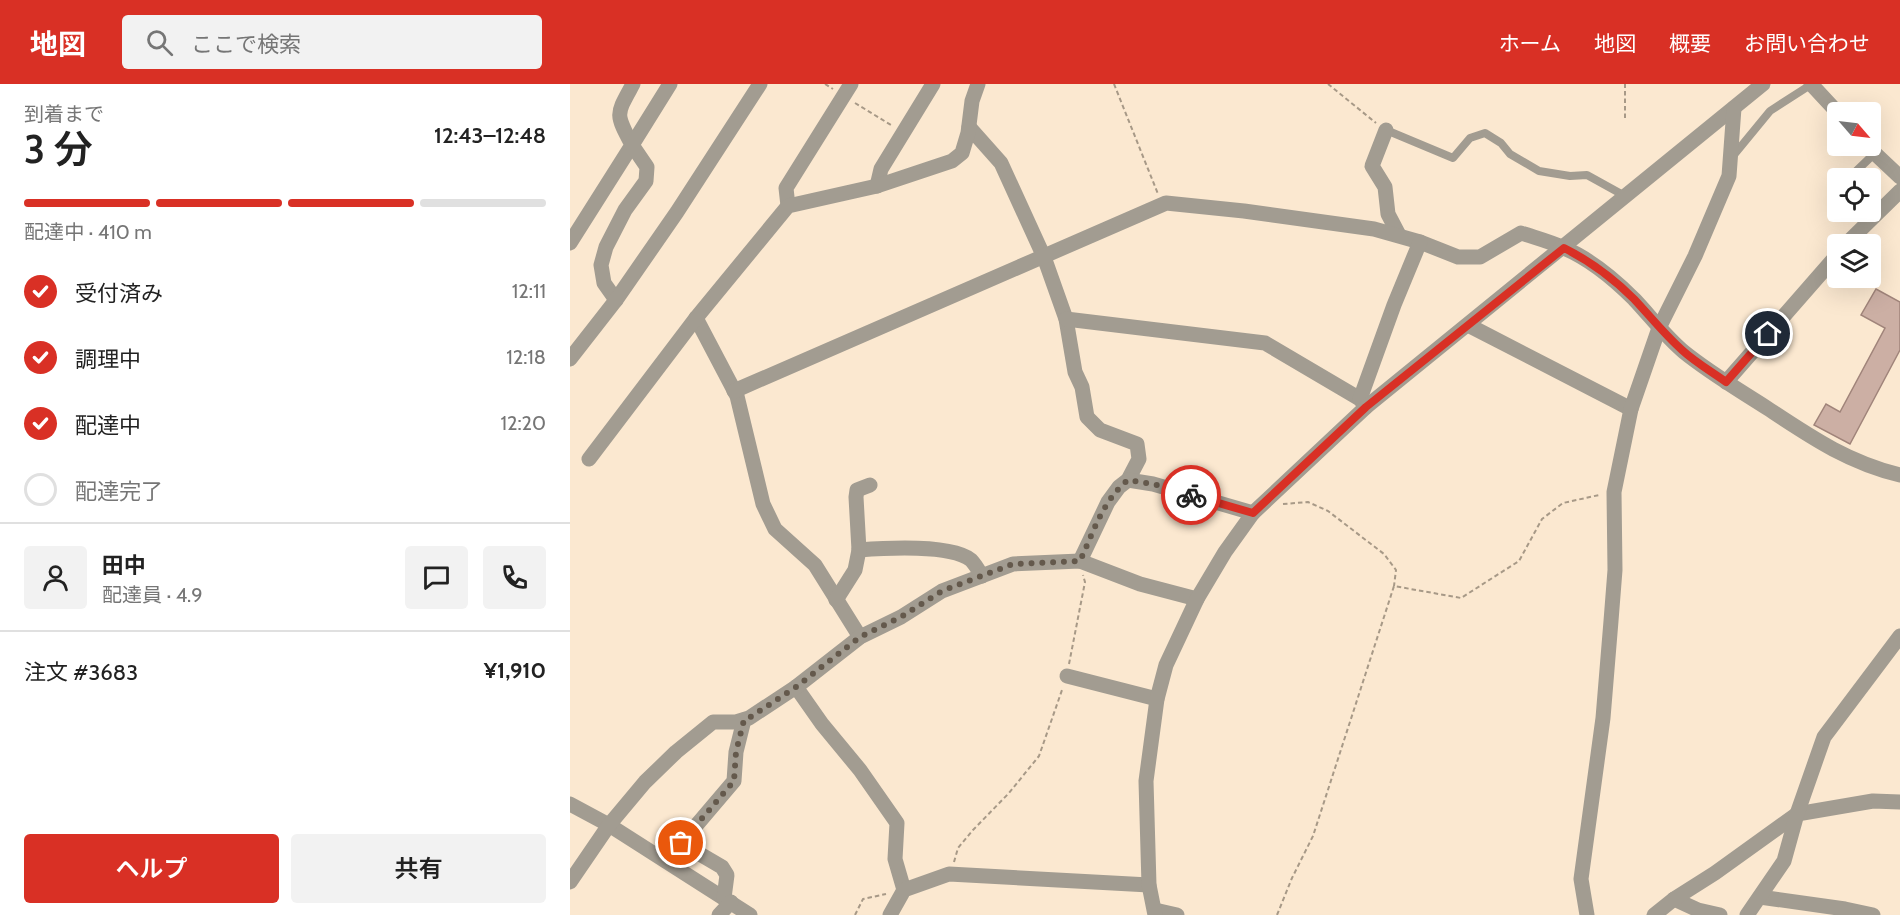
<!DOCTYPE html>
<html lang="ja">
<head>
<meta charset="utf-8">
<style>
  :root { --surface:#fff; --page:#f2f2f2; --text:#222; --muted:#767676; --line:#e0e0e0; --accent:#d93025 }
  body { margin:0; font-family:Cabin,"Noto Sans JP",sans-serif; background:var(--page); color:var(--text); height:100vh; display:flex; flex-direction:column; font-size:22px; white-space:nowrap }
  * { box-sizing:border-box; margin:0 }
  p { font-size:20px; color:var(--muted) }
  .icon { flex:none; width:33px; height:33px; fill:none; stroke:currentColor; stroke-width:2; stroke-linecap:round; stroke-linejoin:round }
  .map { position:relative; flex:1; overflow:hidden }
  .panel { display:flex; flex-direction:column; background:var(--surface); width:570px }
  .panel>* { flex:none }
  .needle { width:39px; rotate:118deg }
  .fabs { position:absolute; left:1257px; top:18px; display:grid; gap:12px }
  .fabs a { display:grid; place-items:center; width:54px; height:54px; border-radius:6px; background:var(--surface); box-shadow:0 6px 24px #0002; font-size:30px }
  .pin { position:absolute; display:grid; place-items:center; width:51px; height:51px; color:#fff; margin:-26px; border:3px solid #fff; border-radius:50%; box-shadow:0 2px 6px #0007 }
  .courier { position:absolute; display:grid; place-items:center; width:60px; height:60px; margin:-30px; border:4px solid #d93025; border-radius:50%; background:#fff; color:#222; box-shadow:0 2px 8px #0007 }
  .overview em { font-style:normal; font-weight:600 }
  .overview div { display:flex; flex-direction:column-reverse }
  .overview { display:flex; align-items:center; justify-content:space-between; height:102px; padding:0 24px }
  h1 { font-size:39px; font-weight:600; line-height:45px }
  .bar { display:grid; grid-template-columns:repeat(4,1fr); gap:9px 6px; align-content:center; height:72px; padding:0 24px }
  .bar i { height:8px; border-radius:4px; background:var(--line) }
  .bar .current { background:var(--accent) }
  .bar p { grid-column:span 4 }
  .line { display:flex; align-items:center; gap:15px; padding:0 24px; border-top:2px solid var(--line) }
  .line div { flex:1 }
  .round { display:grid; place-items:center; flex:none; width:63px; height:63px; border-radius:6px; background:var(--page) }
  ol { padding:0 24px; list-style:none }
  li { display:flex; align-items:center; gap:18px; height:66px }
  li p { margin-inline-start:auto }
  li .icon { padding:6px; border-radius:50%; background:var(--accent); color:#fff; stroke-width:4 }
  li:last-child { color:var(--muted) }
  li i { width:33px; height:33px; border:3px solid var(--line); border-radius:50% }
  .button { display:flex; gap:12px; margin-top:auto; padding:12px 24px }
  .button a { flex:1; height:69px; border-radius:6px; background:var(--accent); color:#fff; font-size:24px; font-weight:600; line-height:69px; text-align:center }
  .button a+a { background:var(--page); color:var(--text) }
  header { display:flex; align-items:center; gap:36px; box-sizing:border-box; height:84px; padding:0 30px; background:var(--accent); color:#fff }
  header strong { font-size:28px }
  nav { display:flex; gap:33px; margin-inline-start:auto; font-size:21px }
  .search { width:420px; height:54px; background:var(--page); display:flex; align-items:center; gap:15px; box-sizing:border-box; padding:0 21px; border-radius:6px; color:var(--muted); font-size:22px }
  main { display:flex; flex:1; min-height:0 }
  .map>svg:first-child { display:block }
</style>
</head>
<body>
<header>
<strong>地図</strong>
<div class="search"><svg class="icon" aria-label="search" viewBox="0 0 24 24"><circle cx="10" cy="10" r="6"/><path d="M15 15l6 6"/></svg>ここで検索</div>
<nav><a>ホーム</a><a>地図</a><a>概要</a><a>お問い合わせ</a></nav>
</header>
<main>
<section class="panel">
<div class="overview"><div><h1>3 分</h1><p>到着まで</p></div><em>12:43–12:48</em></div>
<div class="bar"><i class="current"></i><i class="current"></i><i class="current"></i><i></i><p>配達中 · 410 m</p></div>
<ol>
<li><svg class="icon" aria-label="check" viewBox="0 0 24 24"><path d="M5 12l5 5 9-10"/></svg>受付済み<p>12:11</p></li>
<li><svg class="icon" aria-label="check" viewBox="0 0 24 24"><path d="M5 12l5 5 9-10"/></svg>調理中<p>12:18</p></li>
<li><svg class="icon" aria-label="check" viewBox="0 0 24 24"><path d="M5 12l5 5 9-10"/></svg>配達中<p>12:20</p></li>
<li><i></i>配達完了</li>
</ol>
<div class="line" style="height:108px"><a class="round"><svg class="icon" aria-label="person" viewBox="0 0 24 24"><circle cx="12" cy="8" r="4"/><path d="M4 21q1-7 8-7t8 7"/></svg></a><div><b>田中</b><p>配達員 · 4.9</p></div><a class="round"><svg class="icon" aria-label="chat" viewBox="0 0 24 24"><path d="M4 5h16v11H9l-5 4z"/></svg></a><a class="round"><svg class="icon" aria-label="phone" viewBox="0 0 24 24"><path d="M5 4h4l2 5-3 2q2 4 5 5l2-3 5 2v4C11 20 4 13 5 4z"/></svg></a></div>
<div class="line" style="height:78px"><div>注文 #3683</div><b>¥1,910</b></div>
<div class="button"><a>ヘルプ</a><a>共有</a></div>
</section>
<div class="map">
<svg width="1330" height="831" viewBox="0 0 1330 831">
  <rect width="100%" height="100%" fill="#fbe8d0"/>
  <path fill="#ccafa4" stroke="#a0847a" stroke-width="1.5" d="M1306 205 1330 218V266L1280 360 1244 341 1256 320 1270 328 1315 244 1291 231Z"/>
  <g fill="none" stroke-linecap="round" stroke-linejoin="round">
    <g stroke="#a79987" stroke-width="2" stroke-dasharray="4.5 3" stroke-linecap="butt">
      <path d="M255 0 263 5"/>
      <path d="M544 0 588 110"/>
      <path d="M758 0 806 39"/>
      <path d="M285 19 321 41"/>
      <path d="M1055 34V0"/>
      <path d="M713 420 738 418 758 427 814 470 826 486 824 502"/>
      <path d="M499 580 515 498 513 491"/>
      <path d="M384 778 388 764 403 746 439 709 469 672 492 606"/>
      <path d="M285 831 293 815 316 810"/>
      <path d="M707 831 722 794 743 752 824 502 891 514 949 477 972 435 993 419 1029 411"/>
    </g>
    <g stroke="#a29c91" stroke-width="8">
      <path d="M816 46 883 74 900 54 915 49 931 59 940 70 969 87 1000 92 1017 91 1055 112"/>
      <path d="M1163 72 1200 27 1242 0"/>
      <path d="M1279 94 1305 69"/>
    </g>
    <g stroke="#a29c91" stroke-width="15">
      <path d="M1241 0 1268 29"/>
      <path d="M399 43 431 79 474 173 496 235 505 288 512 303 517 333 530 346 567 360 569 375 558 396 549 403 538 418 510 477"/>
      <path d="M816 46 802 82 815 103 818 130 829 151"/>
      <path d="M1297 62 1330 93"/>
      <path d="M307 102 311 85 363 0"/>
      <path d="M218 122 216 104 281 0"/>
      <path d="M0 159 62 61C45 29 46 31 63 0"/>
      <path d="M1276 160 1330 107"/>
      <path d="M46 216 34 199 31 181 36 163 55 126 76 97 77 83 62 61 100 0"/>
      <path d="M126 234 167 312 193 420 205 445 245 481 290 553"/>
      <path d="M496 235 695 259 790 315 796 323"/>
      <path d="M898 241 1061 325"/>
      <path d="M0 275 46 216 107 128 190 0"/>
      <path d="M1156 298 1268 170"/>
      <path d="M164 307 596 119 674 127 804 145 850 158 888 173H910L951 149C966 154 981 158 994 164 1020 175 1044 195 1064 215 1081 233 1095 252 1114 268 1140 289 1169 306 1197 324 1241 353 1277 378 1330 391"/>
      <path d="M790 315 824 221 850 158"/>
      <path d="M19 375 126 234 218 122 307 102 382 77 392 69 398 49 402 17 408 0"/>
      <path d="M558 396 583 400 683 429"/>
      <path d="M289 466C315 464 381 460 401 476 405 480 409 487 412 492"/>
      <path d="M266 516 285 486 289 466 286 413 287 406 300 401"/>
      <path d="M497 592 587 615"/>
      <path d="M226 603 252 640 290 686 327 739 325 775 334 806"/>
      <path d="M0 720 39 741 180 831"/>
      <path d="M111 759 152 783 157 791 154 814"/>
      <path d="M96 777 164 697 166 668 174 636"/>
      <path d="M0 798 39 741 75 698 106 668 143 638H166L179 634 226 603 290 553 331 533 372 507 443 480 510 477 570 500 627 515"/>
      <path d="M1190 813 1275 825 1303 831"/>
      <path d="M1104 815 1128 826 1150 831"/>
      <path d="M585 826 607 831"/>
      <path d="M149 831 161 818"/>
      <path d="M320 831 334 806 379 790 579 801"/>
      <path d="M585 831 579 801 576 697 587 615 596 581 627 515 655 468 683 429 796 323 1193 0"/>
      <path d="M1017 831 1011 795 1033 634 1041 537 1045 486 1044 408 1061 325 1089 244 1125 172 1159 92 1164 24"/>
      <path d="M1084 831 1104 815 1145 789 1227 730 1303 717 1330 718"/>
      <path d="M1177 831 1214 777 1227 730 1254 653 1330 552"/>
    </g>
  </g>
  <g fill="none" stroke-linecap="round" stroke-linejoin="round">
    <path stroke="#64594c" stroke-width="6" stroke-dasharray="0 10.8" d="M111 759 164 697 166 668 174 636 179 634 226 603 290 553 331 533 372 507 443 480 510 477C523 449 533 416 558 396L583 400 621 411"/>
    <path stroke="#d93025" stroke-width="8" d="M621 411 683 429 796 323 994 164C1020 177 1043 194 1064 215 1080 232 1094 250 1112 266 1125 278 1142 288 1156 298L1198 250"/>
  </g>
</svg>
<div class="fabs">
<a><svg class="needle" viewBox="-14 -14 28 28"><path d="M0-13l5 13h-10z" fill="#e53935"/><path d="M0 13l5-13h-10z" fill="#767676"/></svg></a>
<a><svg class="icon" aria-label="locate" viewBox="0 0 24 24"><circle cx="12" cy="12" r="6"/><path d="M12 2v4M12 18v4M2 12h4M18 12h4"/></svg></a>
<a><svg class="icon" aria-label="layers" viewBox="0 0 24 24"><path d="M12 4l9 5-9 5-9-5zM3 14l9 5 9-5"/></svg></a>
</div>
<div class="pin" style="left:111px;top:759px;background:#ea580c"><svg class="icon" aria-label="bag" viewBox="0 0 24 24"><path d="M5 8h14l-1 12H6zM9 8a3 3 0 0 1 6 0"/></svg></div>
<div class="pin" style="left:1198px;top:250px;background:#1f2937"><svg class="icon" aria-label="home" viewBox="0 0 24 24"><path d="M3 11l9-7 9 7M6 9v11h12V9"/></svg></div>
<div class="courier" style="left:621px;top:411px"><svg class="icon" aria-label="bike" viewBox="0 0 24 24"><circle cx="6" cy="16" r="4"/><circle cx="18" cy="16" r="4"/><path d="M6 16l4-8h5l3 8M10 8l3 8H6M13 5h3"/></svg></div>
</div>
</main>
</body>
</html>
